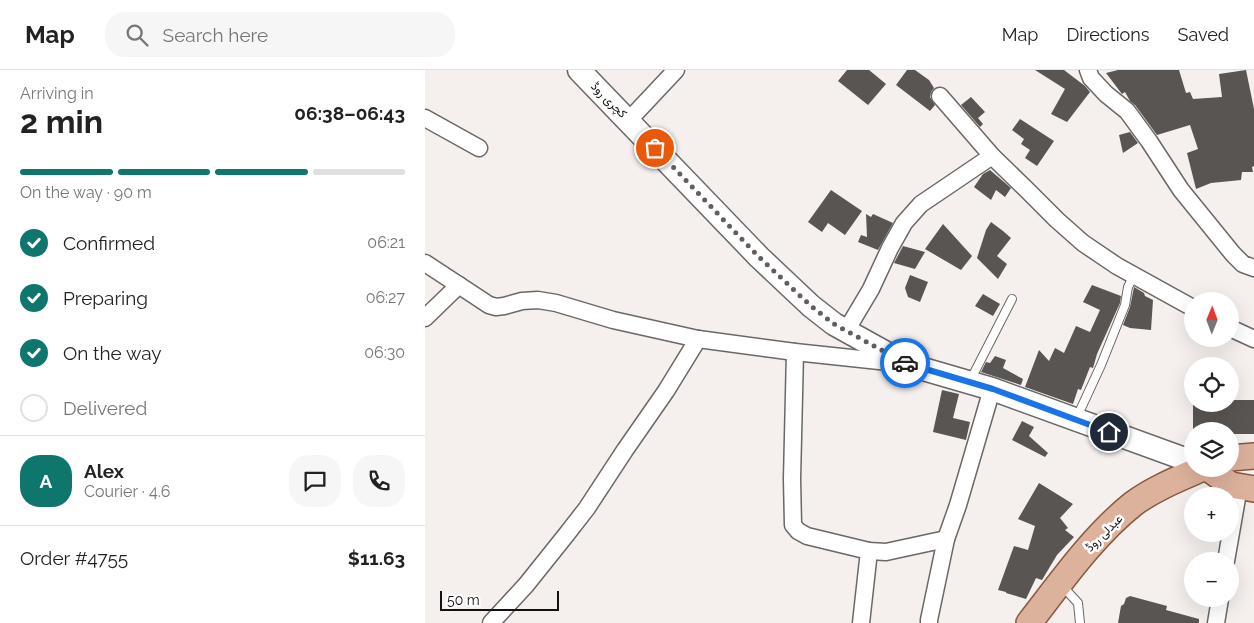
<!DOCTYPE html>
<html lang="en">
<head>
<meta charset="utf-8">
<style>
  :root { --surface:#fff; --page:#f6f6f6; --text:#222; --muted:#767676; --line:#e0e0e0; --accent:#0f766e }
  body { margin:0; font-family:Raleway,Vazirmatn,sans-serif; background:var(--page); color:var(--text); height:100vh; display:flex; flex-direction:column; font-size:19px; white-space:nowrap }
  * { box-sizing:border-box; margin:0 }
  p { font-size:16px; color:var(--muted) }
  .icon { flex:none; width:28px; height:28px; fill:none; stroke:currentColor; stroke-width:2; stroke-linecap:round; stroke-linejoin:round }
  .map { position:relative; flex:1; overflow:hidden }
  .panel { display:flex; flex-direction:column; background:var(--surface); width:425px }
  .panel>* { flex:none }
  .needle { width:32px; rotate:1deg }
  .controls { position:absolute; left:759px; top:222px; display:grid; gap:10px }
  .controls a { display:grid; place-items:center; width:55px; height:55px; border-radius:50%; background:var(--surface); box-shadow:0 5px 20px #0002; font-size:25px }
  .scale { position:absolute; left:15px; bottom:12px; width:119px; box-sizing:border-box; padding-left:5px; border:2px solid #121010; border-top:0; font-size:14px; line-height:18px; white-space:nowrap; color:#121010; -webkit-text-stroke:4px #fff; paint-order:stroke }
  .pin { position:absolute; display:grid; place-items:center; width:42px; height:42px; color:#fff; margin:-21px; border:2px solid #fff; border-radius:50%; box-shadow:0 1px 5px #0007 }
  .courier { position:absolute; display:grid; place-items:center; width:50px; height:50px; margin:-25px; border:4px solid #1a73e8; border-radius:50%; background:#fff; color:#222; box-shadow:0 1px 6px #0007 }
  .overview em { font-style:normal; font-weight:700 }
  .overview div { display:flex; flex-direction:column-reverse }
  .overview { display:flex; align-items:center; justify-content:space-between; height:85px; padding:0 20px }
  h1 { font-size:32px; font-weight:700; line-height:38px }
  .bar { display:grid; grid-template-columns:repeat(4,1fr); gap:8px 5px; align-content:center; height:60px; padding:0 20px }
  .bar i { height:6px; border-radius:4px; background:var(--line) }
  .bar .on { background:var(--accent) }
  .bar p { grid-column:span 4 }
  .line { display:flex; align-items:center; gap:12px; padding:0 20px; border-top:1px solid var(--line) }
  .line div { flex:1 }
  .round { display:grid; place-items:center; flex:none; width:52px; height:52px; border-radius:20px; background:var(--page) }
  ol { padding:0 20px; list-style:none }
  li { display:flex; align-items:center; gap:15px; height:55px }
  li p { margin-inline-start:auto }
  li .icon { padding:5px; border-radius:50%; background:var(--accent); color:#fff; stroke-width:4 }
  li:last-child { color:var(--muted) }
  li i { width:28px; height:28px; border:2px solid var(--line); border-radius:50% }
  header { display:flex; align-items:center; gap:30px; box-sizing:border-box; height:70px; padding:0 25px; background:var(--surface); border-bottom:1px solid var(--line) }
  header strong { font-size:24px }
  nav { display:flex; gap:28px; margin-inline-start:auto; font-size:18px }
  .search { width:350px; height:45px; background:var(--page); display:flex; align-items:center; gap:12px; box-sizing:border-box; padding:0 18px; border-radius:20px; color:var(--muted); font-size:19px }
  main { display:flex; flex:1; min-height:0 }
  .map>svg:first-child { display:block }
</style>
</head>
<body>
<header>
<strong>Map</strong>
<div class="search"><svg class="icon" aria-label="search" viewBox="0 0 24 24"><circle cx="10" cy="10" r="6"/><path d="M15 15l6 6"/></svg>Search here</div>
<nav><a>Map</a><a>Directions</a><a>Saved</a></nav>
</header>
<main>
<section class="panel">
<div class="overview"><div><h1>2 min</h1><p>Arriving in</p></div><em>06:38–06:43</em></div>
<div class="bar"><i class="on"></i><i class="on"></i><i class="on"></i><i></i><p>On the way · 90 m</p></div>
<ol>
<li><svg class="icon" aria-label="check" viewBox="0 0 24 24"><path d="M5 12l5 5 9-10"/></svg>Confirmed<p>06:21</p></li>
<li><svg class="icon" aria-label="check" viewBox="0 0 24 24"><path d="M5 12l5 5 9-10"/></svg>Preparing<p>06:27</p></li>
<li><svg class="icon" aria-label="check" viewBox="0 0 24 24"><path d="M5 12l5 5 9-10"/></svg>On the way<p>06:30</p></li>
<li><i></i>Delivered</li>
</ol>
<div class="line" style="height:90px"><b class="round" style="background:var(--accent);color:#fff">A</b><div><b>Alex</b><p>Courier · 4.6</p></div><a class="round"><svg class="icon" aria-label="chat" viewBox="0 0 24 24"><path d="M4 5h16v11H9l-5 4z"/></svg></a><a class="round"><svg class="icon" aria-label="phone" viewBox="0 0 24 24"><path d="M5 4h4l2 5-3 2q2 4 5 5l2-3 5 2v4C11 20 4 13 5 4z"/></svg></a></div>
<div class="line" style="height:65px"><div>Order #4755</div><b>$11.63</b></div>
</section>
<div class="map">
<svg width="829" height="553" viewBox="0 0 829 553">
  <rect width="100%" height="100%" fill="#f5f0ed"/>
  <g fill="#595553">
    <path d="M422 0H444L461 14 443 35 413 11Z"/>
    <path d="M482 0H490L504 10 509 18 506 22 505 27 510 35 505 41 471 15Z"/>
    <path d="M610 0H639L660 16 665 22 642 52 626 44 640 19Z"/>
    <path d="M693 0H754L761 23 765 22 768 29 797 27 794 4 821 0 829 39V96L827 97 828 102H817L816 110 786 113 771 119 762 83 773 79 765 55 732 65 710 35 705 31 700 22 697 24 681 3Z"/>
    <path d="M546 27 560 42 553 48 558 54 555 57 536 35Z"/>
    <path d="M595 49 629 71 612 96 600 88 605 80 596 74 599 69 587 60Z"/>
    <path d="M705 62 713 73 698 83 694 65Z"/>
    <path d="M565 100 586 118 580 127 571 120 566 130 549 117 558 104Z"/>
    <path d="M406 120 437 141 420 165 403 153 397 162 383 152Z"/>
    <path d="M441 144 446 147 448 144 468 153 453 180 433 172 436 165 442 167Z"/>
    <path d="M566 152 578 161 586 168 572 186 582 194 573 209 552 188 561 160Z"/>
    <path d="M518 154 547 186 536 200 500 179Z"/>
    <path d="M478 176 500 182 490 199 469 193Z"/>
    <path d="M485 205 503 212 495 232 483 227 480 218Z"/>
    <path d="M667 215 696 226 695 233 672 284 668 298 665 297 656 320 653 319 648 334 600 317 614 280 624 291 630 278 639 283 651 256 665 262 675 240 658 232Z"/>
    <path d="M709 217 719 223 720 226 728 230 726 260 705 258 698 255 705 237Z"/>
    <path d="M558 224 575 234 568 246 550 236Z"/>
    <path d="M570 286 581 290 578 298 598 309 596 315 556 302 561 292 565 293Z"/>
    <path d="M517 320 534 324 528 348 545 352 541 370 508 362Z"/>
    <path d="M805 330H829V364H805V361H768V334H805Z"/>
    <path d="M597 351 609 357 604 366 623 383 620 387 587 370Z"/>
    <path d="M614 413 648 434 635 448 643 458 640 460 649 467 632 485 617 510 611 508 601 529 581 523V522L573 520 589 476 603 480 610 456 593 449Z"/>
    <path d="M705 526 742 536 741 540 774 549V553H693L696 536 699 534 701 528Z"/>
  </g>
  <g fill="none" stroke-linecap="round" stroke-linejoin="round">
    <g stroke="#6b6764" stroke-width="10">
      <g id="lane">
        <path d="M545 311 587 229"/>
        <path d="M652 347 676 295 700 235 703 217 709 205"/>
        <path d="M642 514V521L653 533 655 553"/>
      </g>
    </g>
    <g stroke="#6b6764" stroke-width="19">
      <g id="street">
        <path d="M663 0 666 8 681 24 702 41 724 71 756 120 808 184 818 194 829 198"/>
        <path d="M515 26 567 86 601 119 632 150 658 173 692 196 768 238"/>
        <path d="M0 48 54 78"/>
        <path d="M204 50 251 0"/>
        <path d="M0 193 64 235 71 237 79 236 97 231 113 230 131 233 188 250 273 269 370 282 473 293"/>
        <path d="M0 248 34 215"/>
        <path d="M805 258 829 269"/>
        <path d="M421 261 446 219 465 178 479 153 496 134 567 86"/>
        <path d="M370 282 367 409 368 455 373 461 382 466 444 481 461 482 521 469"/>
        <path d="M801 491 814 417"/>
        <path d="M66 553 101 515 141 465 162 438 200 380 241 321 273 269"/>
        <path d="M436 553 444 481"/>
        <path d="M504 553V550L521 469 533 435 567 319"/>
        <path d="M791 553 795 529"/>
      </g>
    </g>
    <g stroke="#6b6764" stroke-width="25">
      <path id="secondary" d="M154 0 334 187 386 236 409 254 481 294 567 319 768 392"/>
    </g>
    <g stroke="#885841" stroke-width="28">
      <g id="primary">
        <path d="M805 388 829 386"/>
        <path d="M784 399 806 415 829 419"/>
        <path d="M604 553C636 512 667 467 708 434 728 419 753 409 776 399"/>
      </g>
    </g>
    <use href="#lane" stroke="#fff" stroke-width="8"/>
    <use href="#street" stroke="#fff" stroke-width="16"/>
    <use href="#secondary" stroke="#fff" stroke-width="22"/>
    <use href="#primary" stroke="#ddb29d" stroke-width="25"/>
  </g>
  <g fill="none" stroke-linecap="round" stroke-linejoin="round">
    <path stroke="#615e5d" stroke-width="5" stroke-dasharray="0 9" d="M230 78 334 187 386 236 409 254 480 293"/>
    <path stroke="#1a73e8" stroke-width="6" d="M480 293 568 319 684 362"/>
  </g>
  <g text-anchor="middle" stroke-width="5" stroke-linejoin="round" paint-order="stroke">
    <g font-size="12" fill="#121010" stroke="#fff">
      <text transform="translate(184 30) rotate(45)" y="4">کچری روڈ</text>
      <text transform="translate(679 463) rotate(-45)" y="4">عبدلی روڈ</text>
    </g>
  </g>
</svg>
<div class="controls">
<a><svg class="needle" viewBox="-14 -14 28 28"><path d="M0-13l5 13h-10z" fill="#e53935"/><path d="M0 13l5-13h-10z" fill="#767676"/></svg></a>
<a><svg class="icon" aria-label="locate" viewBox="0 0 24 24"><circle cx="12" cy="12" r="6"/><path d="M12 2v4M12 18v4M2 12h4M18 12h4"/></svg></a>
<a><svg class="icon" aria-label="layers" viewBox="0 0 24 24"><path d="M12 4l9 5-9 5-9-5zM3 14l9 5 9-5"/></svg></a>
<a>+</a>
<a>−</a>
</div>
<div class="scale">50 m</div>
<div class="pin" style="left:230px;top:78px;background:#ea580c"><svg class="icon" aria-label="bag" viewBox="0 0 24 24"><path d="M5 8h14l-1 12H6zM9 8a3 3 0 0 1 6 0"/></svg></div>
<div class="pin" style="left:684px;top:362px;background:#1f2937"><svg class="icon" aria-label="home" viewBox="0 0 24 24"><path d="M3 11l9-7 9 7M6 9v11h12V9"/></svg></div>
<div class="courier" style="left:480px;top:293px"><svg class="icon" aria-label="car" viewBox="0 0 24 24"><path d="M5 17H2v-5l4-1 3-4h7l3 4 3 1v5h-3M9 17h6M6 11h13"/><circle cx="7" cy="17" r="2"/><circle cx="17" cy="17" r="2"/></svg></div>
</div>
</main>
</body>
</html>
